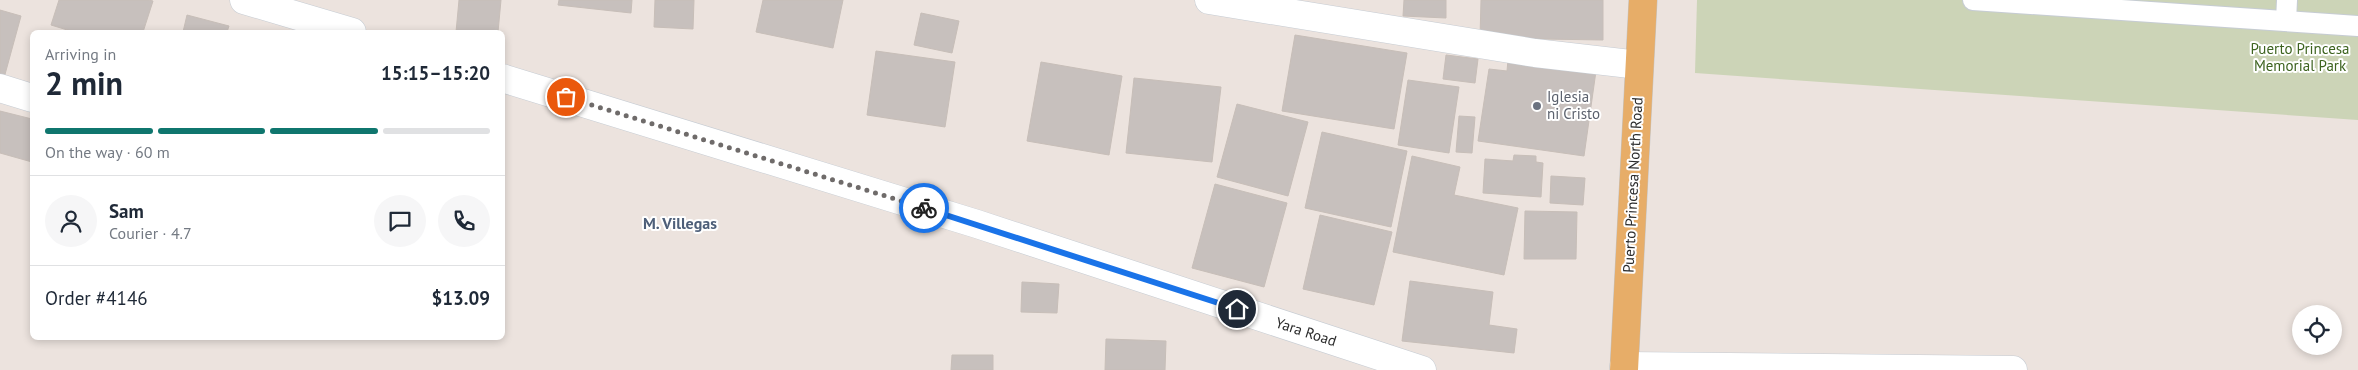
<!DOCTYPE html>
<html lang="en">
<head>
<meta charset="utf-8">
<style>
  :root { --surface:#fff; --page:#f6f6f7; --text:#1f2937; --muted:#747a83; --line:#e0e1e3; --accent:#0f766e }
  body { margin:0; font-family:"PT Sans",sans-serif; background:var(--page); color:var(--text); height:100vh; display:flex; flex-direction:column; font-size:19px; white-space:nowrap }
  * { box-sizing:border-box; margin:0 }
  p { font-size:16px; color:var(--muted) }
  .icon { flex:none; width:28px; height:28px; fill:none; stroke:currentColor; stroke-width:2; stroke-linecap:round; stroke-linejoin:round }
  .map { position:relative; flex:1; overflow:hidden }
  .drawer { position:absolute; left:30px; top:30px; width:475px; height:310px; display:flex; flex-direction:column; background:var(--surface); border-radius:8px; box-shadow:0 2px 8px #0003 }
  .drawer>* { flex:none }
  .tools { position:absolute; left:2292px; top:305px; display:grid; gap:10px }
  .tools a { display:grid; place-items:center; width:50px; height:50px; border-radius:50%; background:var(--surface); box-shadow:0 2px 8px #0003; font-size:25px }
  .pin { position:absolute; display:grid; place-items:center; width:42px; height:42px; color:#fff; margin:-21px; border:2px solid #fff; border-radius:50%; box-shadow:0 1px 5px #0007 }
  .courier { position:absolute; display:grid; place-items:center; width:50px; height:50px; margin:-25px; border:4px solid #1a73e8; border-radius:50%; background:#fff; color:#222; box-shadow:0 1px 6px #0007 }
  .overview em { font-style:normal; font-weight:700 }
  .overview div { display:flex; flex-direction:column-reverse }
  .overview { display:flex; align-items:center; justify-content:space-between; height:85px; padding:0 15px }
  h1 { font-size:32px; font-weight:700; line-height:38px }
  .bar { display:grid; grid-template-columns:repeat(4,1fr); gap:8px 5px; align-content:center; height:60px; padding:0 15px }
  .bar i { height:6px; border-radius:4px; background:var(--line) }
  .bar .on { background:var(--accent) }
  .bar p { grid-column:span 4 }
  .line { display:flex; align-items:center; gap:12px; padding:0 15px; border-top:1px solid var(--line) }
  .line div { flex:1 }
  .round { display:grid; place-items:center; flex:none; width:52px; height:52px; border-radius:26px; background:var(--page) }
  .map>svg:first-child { display:block }
</style>
</head>
<body>
<div class="map">
<svg width="2358" height="370" viewBox="0 0 2358 370">
  <rect width="100%" height="100%" fill="#ece3de"/>
  <path fill="#ccd4b7" d="M1697 0H2358V120L1695 73Z"/>
  <g fill="#c7c0bd" stroke="#c7beb8">
    <path d="M59 0H149L153 1 143 32H74L51 25Z"/>
    <path d="M459 0H501L498 32H456Z"/>
    <path d="M559 0H632L631 13 558 5Z"/>
    <path d="M655 0H694L693 29 654 27Z"/>
    <path d="M763 0H843L833 48 756 32Z"/>
    <path d="M1404 0H1446V18L1403 16Z"/>
    <path d="M1481 0H1603V40L1480 38Z"/>
    <path d="M0 10 21 16 4 78 0 76Z"/>
    <path d="M921 13 959 21 952 53 914 45Z"/>
    <path d="M187 15 229 26 227 32H183Z"/>
    <path d="M1295 35 1407 53 1394 129 1282 111Z"/>
    <path d="M876 51 955 62 945 127 867 115Z"/>
    <path d="M1446 55 1478 59 1475 83 1443 79Z"/>
    <path d="M1508 60 1596 71 1584 156 1478 141 1489 69 1507 71Z"/>
    <path d="M1041 62 1122 76 1109 155 1027 141Z"/>
    <path d="M1134 78 1221 87 1212 162 1126 153Z"/>
    <path d="M1408 80 1459 87 1449 153 1398 145Z"/>
    <path d="M1237 104 1308 122 1288 196 1217 177Z"/>
    <path d="M0 111 32 119V162L0 153Z"/>
    <path d="M1459 116 1475 117 1472 153 1456 152Z"/>
    <path d="M1322 132 1407 151 1391 227 1305 208Z"/>
    <path d="M1514 155 1536 156V162L1543 163 1541 197 1483 193 1485 159 1513 161Z"/>
    <path d="M1412 156 1460 167 1454 195 1518 208 1504 275 1393 252Z"/>
    <path d="M1551 176 1585 178 1583 205 1550 203Z"/>
    <path d="M1215 184 1287 203 1264 287 1192 268Z"/>
    <path d="M1525 211 1577 212 1576 259H1524Z"/>
    <path d="M1320 215 1392 232 1374 305 1303 289Z"/>
    <path d="M1410 281 1493 292 1489 325 1517 329 1514 353 1402 341Z"/>
    <path d="M1022 282 1059 284 1057 313 1021 312Z"/>
    <path d="M1106 339 1166 341 1165 370H1105Z"/>
    <path d="M952 355H993V370H951Z"/>
  </g>
  <g fill="none" stroke-linecap="round" stroke-linejoin="round">
    <g stroke="#c6ccd3" stroke-width="22">
      <g id="lane">
        <path d="M1973 0 2358 26"/>
        <path d="M2286 21 2287 0"/>
      </g>
    </g>
    <g stroke="#c6ccd3" stroke-width="29">
      <g id="street">
        <path d="M244 0 352 32"/>
        <path d="M1209 0 1535 53 1639 65"/>
        <path d="M502 78 977 224 1422 370"/>
        <path d="M0 88 32 98"/>
        <path d="M1624 366 2013 370"/>
      </g>
    </g>
    <g stroke="#c4c4c4" stroke-width="29">
      <path id="primary" d="M1624 370 1643 0"/>
    </g>
    <use href="#lane" stroke="#fff" stroke-width="20"/>
    <use href="#street" stroke="#fff" stroke-width="28"/>
    <use href="#primary" stroke="#e7ad68" stroke-width="28"/>
  </g>
  <g fill="none" stroke-linecap="round" stroke-linejoin="round">
    <path stroke="#6f6b6a" stroke-width="5" stroke-dasharray="0 9" d="M566 97 924 208"/>
    <path stroke="#1a73e8" stroke-width="6" d="M924 208 1237 309"/>
  </g>
  <circle fill="#6b7280" stroke="#fff" stroke-width="2" cx="1537" cy="106" r="5"/>
  <g text-anchor="middle" stroke-width="4" stroke-linejoin="round" paint-order="stroke">
    <g font-size="15" fill="#3d631f" stroke="#fff">
      <text x="2300" y="54">Puerto Princesa<tspan x="2300" dy="17">Memorial Park</tspan></text>
    </g>
    <g font-size="15" fill="#5b616d" stroke="#fff" text-anchor="start">
      <text x="1547" y="102">Iglesia<tspan x="1547" dy="17">ni Cristo</tspan></text>
    </g>
    <g font-size="15" fill="#2b2b2b" stroke="#fff">
      <text transform="translate(1633 185) rotate(-87)" y="5">Puerto Princesa North Road</text>
      <text transform="translate(1306 332) rotate(18)" y="5">Yara Road</text>
    </g>
    <g font-size="16" font-weight="bold" fill="#4e5f79" stroke="#fff">
      <text x="680" y="229">M. Villegas</text>
    </g>
  </g>
</svg>
<div class="tools">
<a><svg class="icon" aria-label="locate" viewBox="0 0 24 24"><circle cx="12" cy="12" r="6"/><path d="M12 2v4M12 18v4M2 12h4M18 12h4"/></svg></a>
</div>
<div class="pin" style="left:566px;top:97px;background:#ea580c"><svg class="icon" aria-label="bag" viewBox="0 0 24 24"><path d="M5 8h14l-1 12H6zM9 8a3 3 0 0 1 6 0"/></svg></div>
<div class="pin" style="left:1237px;top:309px;background:#1f2937"><svg class="icon" aria-label="home" viewBox="0 0 24 24"><path d="M3 11l9-7 9 7M6 9v11h12V9"/></svg></div>
<div class="courier" style="left:924px;top:208px"><svg class="icon" aria-label="bike" viewBox="0 0 24 24"><circle cx="6" cy="16" r="4"/><circle cx="18" cy="16" r="4"/><path d="M6 16l4-8h5l3 8M10 8l3 8H6M13 5h3"/></svg></div>
<section class="drawer">
<div class="overview"><div><h1>2 min</h1><p>Arriving in</p></div><em>15:15–15:20</em></div>
<div class="bar"><i class="on"></i><i class="on"></i><i class="on"></i><i></i><p>On the way · 60 m</p></div>
<div class="line" style="height:90px"><a class="round"><svg class="icon" aria-label="person" viewBox="0 0 24 24"><circle cx="12" cy="8" r="4"/><path d="M4 21q1-7 8-7t8 7"/></svg></a><div><b>Sam</b><p>Courier · 4.7</p></div><a class="round"><svg class="icon" aria-label="chat" viewBox="0 0 24 24"><path d="M4 5h16v11H9l-5 4z"/></svg></a><a class="round"><svg class="icon" aria-label="phone" viewBox="0 0 24 24"><path d="M5 4h4l2 5-3 2q2 4 5 5l2-3 5 2v4C11 20 4 13 5 4z"/></svg></a></div>
<div class="line" style="height:65px"><div>Order #4146</div><b>$13.09</b></div>
</section>
</div>
</body>
</html>
